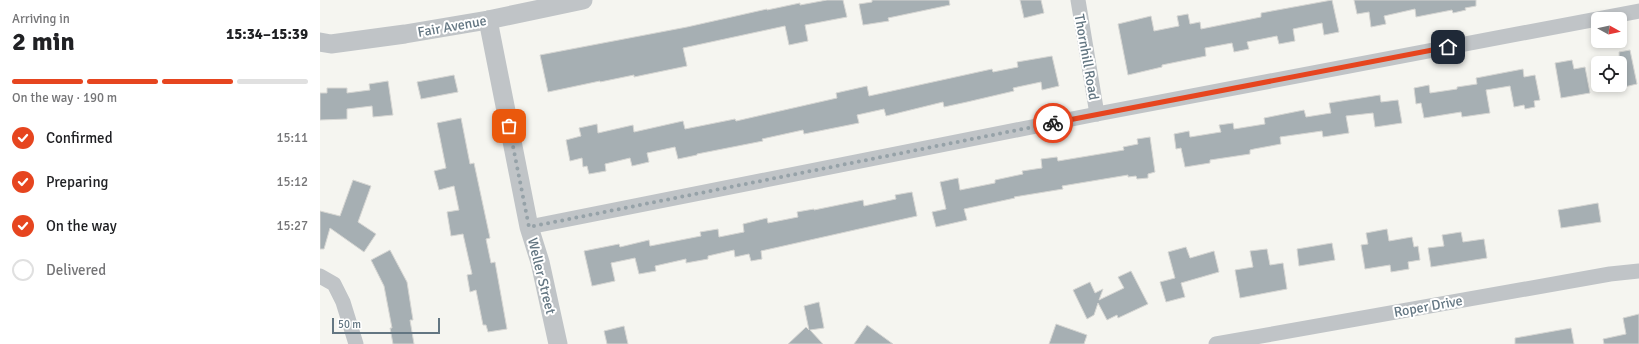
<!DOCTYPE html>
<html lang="en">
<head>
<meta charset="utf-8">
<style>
  :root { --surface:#fff; --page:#f2f2f2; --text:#202124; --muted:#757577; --line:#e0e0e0; --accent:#e6451f }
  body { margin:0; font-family:Signika,sans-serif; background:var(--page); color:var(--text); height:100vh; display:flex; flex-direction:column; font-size:15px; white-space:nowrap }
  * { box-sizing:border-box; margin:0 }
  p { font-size:13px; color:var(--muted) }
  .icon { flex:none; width:22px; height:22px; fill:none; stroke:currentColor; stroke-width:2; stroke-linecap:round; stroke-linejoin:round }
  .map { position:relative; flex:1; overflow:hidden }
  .details { display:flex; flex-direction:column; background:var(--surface); width:320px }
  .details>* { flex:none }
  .needle { width:26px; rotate:98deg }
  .tools { position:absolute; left:1271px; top:12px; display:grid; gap:8px }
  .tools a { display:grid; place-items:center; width:36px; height:36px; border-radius:6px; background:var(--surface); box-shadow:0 2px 6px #0003; font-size:20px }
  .scale { position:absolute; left:12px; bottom:10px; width:108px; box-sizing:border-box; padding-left:4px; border:2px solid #637682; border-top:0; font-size:11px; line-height:14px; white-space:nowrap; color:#637682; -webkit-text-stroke:3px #fff; paint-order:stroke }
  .pin { position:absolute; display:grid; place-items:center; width:34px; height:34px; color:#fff; margin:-17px; border-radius:8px; box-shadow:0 2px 6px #0006 }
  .courier { position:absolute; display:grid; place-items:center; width:40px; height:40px; margin:-20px; border:3px solid #e6451f; border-radius:50%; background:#fff; color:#222; box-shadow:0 1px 5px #0007 }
  .head em { font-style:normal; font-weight:700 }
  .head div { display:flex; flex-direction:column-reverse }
  .head { display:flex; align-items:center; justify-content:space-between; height:68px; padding:0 12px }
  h1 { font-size:26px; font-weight:700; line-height:30px }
  .bar { display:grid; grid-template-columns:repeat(4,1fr); gap:6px 4px; align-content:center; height:48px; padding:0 12px }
  .bar i { height:5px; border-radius:3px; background:var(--line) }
  .bar .active { background:var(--accent) }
  .bar p { grid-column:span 4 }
  ol { padding:0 12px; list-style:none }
  li { display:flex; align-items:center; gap:12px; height:44px }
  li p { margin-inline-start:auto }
  li .icon { padding:4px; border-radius:50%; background:var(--accent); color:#fff; stroke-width:4 }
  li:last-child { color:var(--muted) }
  li i { width:22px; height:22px; border:2px solid var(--line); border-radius:50% }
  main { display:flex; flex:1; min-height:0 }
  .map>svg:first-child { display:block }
</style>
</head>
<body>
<main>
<section class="details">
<div class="head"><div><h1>2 min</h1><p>Arriving in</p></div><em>15:34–15:39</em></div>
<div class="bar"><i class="active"></i><i class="active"></i><i class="active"></i><i></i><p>On the way · 190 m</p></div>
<ol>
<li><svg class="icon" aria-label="check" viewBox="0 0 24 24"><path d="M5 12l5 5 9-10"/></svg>Confirmed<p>15:11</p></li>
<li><svg class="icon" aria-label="check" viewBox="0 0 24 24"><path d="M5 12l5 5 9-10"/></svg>Preparing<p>15:12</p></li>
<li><svg class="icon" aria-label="check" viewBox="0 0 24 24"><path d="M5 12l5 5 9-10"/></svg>On the way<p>15:27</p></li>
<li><i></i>Delivered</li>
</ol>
</section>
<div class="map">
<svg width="1319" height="344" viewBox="0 0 1319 344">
  <rect width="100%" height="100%" fill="#f5f5f0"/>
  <g fill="#a6afb3" stroke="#d6d6d3">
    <path d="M507 0H523L527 17 485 25 488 41 469 45 465 26 363 48 367 66 314 77V75L280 82V81L228 92 220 55 367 27 447 9V10L480 3V5Z"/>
    <path d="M552 0H629L630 5 568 18 569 21 543 25 539 4 552 2Z"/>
    <path d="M700 0H721L724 13 704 18Z"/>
    <path d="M1012 0 1019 32 1004 35 1002 23 973 29 975 41 959 44 957 36 927 42 929 49 914 52 912 43 885 48 886 56 842 65V67L808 75 798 24 831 16 834 31 859 26 857 16 868 14 870 24 880 22 881 29 941 17V13Z"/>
    <path d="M1034 0H1156V6L1145 8 1146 10 1133 13 1132 10 1096 17 1095 9 1064 16 1066 24 1051 27 1049 12 1037 14Z"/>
    <path d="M1310 50 1317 84 1300 88 1299 52Z"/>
    <path d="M732 56 739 86 722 90 721 82 693 88 694 91 647 102 624 107 623 102 566 116 564 109 537 115 539 123 484 134 483 130 442 139 443 141 377 154V155L358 159 355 147 327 153 329 162 312 166 310 158 285 164 286 171 269 174 267 166 263 167 262 158 250 161 246 140 261 136 259 128 277 124 278 133 313 125 314 132 363 121 365 129 415 119 416 121 517 98 516 93 547 86 549 96 672 69 673 72 698 67 697 62Z"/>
    <path d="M1252 60 1254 69 1265 67 1270 93 1241 98 1235 63Z"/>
    <path d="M1203 69 1204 77 1215 75 1220 100 1214 101 1215 107 1205 109 1204 105 1194 107 1190 86 1166 90 1170 113 1142 117 1141 112 1104 118 1101 103 1096 104 1094 88 1109 85 1110 93 1137 89V87L1157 84 1156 78Z"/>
    <path d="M134 75 138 92 101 99 97 82Z"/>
    <path d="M68 81 73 115 53 117 52 106 27 109V119L0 120V93H7V88H27V93L50 90 49 84Z"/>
    <path d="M1060 95 1061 102 1078 100 1082 123 1055 127 1053 113 1026 116 1029 133 1003 137 1002 131 960 137 961 144 934 149 930 150V154L890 160V163L865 167 861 148 856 149 854 134 869 131 870 137 901 132 899 125 913 123 914 129 945 124 944 118 984 110 986 117 1011 113 1009 103Z"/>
    <path d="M141 118 150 164 154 163 170 238 166 239 171 263 175 262 187 329 168 332 166 325H163L156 290 150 292 147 275 152 274 143 234 131 236 127 212 139 210 134 186 119 190 114 171 126 168 117 123Z"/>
    <path d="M830 137 835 172 828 174V178L817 179 816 176 808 177V175L742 186 743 189 694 197 695 198 644 209 647 220 616 227 612 212 626 209 620 182 638 178 640 190 675 183V180L703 174 702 171 722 168 721 159 737 157 738 161 804 150 803 147 818 144 817 139Z"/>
    <path d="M33 180 51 186 38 222 56 234 44 252 10 228 4 249H0V211L20 216Z"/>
    <path d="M592 192 597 216 441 251 442 259 431 261 429 254 415 257 414 250 388 256V259L366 263V259L335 266 336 271 319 274 315 258 291 263 295 281 272 286 264 251 299 244 300 247 329 240 330 246 381 236 380 232 398 229 399 237 424 232 423 224 447 218 448 223 478 217 477 212 494 209V210L543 200 544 206 576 199 575 195Z"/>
    <path d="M1278 203 1281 222 1241 228 1238 210Z"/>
    <path d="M1067 229 1069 241 1092 237 1094 247 1098 246 1100 260 1088 262 1089 269 1071 272 1070 265 1045 269 1041 245 1048 244 1046 233Z"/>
    <path d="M1141 232 1143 242 1164 239 1167 258 1111 267 1108 248 1124 246 1122 235Z"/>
    <path d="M1012 243 1015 260 979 266 977 249Z"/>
    <path d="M866 247 870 258 894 251 899 272 861 283 865 297 846 302 840 282 855 278 848 252Z"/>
    <path d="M947 249 950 265 963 263 967 289 920 298 915 270 933 267 930 251Z"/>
    <path d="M70 250 87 282 93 320H90L94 344H73L70 328H72L64 286 51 260Z"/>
    <path d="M811 271 828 304 798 318 797 315 787 320 778 303 774 315 767 319 753 290 770 282 775 293 783 289 779 300 804 288 798 277Z"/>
    <path d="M499 302 504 328 490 330 503 344H468L486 327 489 330 484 306Z"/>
    <path d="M1319 314V344H1284L1283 339 1306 334 1303 318Z"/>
    <path d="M736 324 767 335 764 344H729Z"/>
    <path d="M547 325 573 344H534Z"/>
    <path d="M304 326 308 344H287L284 331Z"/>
    <path d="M1251 328 1254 344H1195V338Z"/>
  </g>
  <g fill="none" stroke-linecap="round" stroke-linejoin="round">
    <g stroke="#c0c4c7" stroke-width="15">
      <path d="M758 0 777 114"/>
      <path d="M209 227 777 114 1319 11"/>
      <path d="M0 276 14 284 23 302 36 344"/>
      <path d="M896 344 1290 274 1319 271"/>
    </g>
    <g stroke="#c0c4c7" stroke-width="19">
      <path d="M168 20 209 227 220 262 238 344"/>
      <path d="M0 42 11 44 85 34 168 20 263 0"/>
    </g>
  </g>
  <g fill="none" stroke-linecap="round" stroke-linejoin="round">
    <path stroke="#96a2a8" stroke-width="4" stroke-dasharray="0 7.2" d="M189 126 209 227 733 123"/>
    <path stroke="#e6451f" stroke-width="5" d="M733 123 1128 47"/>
  </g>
  <g text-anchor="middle" stroke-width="4" stroke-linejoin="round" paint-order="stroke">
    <g font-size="14" fill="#637682" stroke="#fff">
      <text transform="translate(132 26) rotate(-10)" y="5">Fair Avenue</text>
      <text transform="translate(767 57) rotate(80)" y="5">Thornhill Road</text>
      <text transform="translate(222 276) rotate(76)" y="5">Weller Street</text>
      <text transform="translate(1108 306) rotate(-10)" y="5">Roper Drive</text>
    </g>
  </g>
</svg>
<div class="tools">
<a><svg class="needle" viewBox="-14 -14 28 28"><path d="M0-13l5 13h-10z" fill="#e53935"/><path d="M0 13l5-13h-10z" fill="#757577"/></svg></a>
<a><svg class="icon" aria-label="locate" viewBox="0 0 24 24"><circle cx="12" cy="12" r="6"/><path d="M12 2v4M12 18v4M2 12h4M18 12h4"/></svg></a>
</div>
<div class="scale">50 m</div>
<div class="pin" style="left:189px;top:126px;background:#ea580c"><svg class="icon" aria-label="bag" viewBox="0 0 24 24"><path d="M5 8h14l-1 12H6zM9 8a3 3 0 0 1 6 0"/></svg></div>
<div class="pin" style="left:1128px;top:47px;background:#1f2937"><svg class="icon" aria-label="home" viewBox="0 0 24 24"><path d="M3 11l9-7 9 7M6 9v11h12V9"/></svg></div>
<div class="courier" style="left:733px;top:123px"><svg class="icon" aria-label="bike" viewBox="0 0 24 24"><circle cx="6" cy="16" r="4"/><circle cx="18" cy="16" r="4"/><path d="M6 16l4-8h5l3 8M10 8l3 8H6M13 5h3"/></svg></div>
</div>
</main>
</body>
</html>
